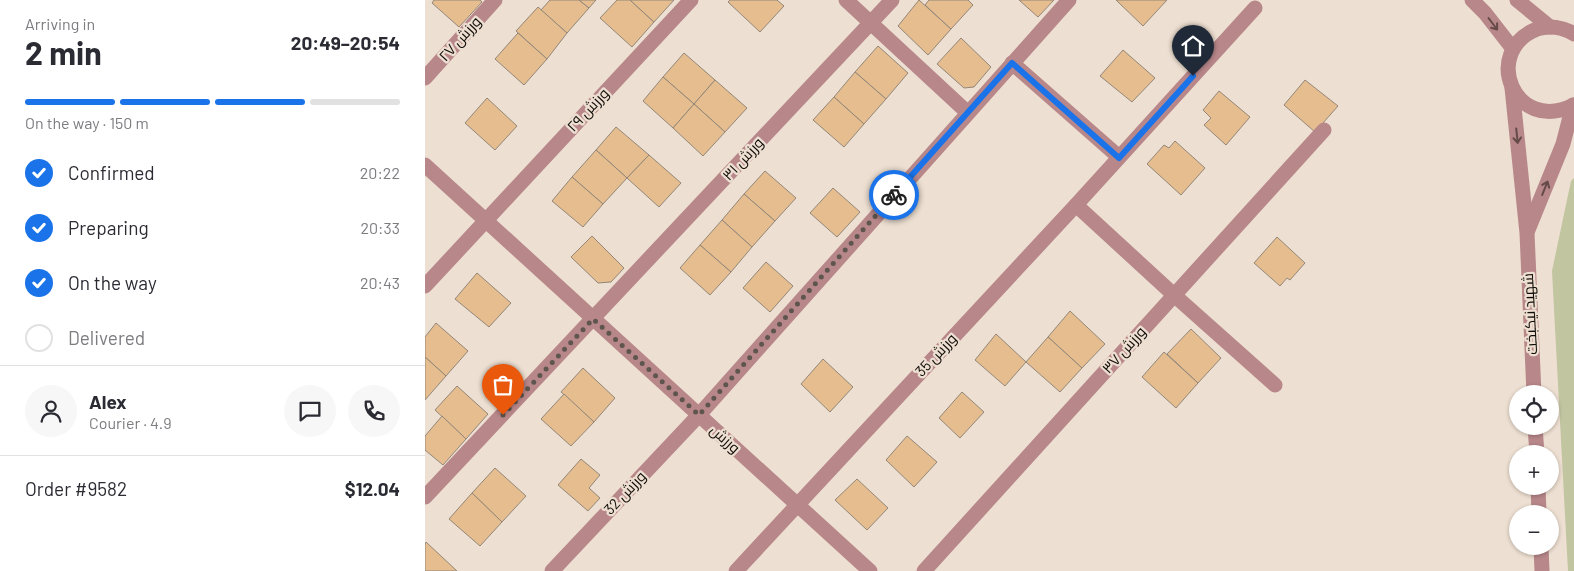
<!DOCTYPE html>
<html lang="en">
<head>
<meta charset="utf-8">
<style>
  :root { --surface:#fff; --page:#f7f7f7; --text:#2b2b33; --muted:#7c7c81; --line:#e1e1e2; --accent:#1a73e8 }
  body { margin:0; font-family:Barlow,Cairo,sans-serif; background:var(--page); color:var(--text); height:100vh; display:flex; flex-direction:column; font-size:19px; white-space:nowrap }
  * { box-sizing:border-box; margin:0 }
  p { font-size:16px; color:var(--muted) }
  .icon { flex:none; width:28px; height:28px; fill:none; stroke:currentColor; stroke-width:2; stroke-linecap:round; stroke-linejoin:round }
  .map { position:relative; flex:1; overflow:hidden }
  .panel { display:flex; flex-direction:column; background:var(--surface); width:425px }
  .panel>* { flex:none }
  .fabs { position:absolute; left:1084px; top:385px; display:grid; gap:10px }
  .fabs a { display:grid; place-items:center; width:50px; height:50px; border-radius:50%; background:var(--surface); box-shadow:0 1px 4px #0004; font-size:25px }
  .pin { position:absolute; display:grid; place-items:center; width:42px; height:42px; color:#fff; margin:-51px -21px; border-radius:50% 50% 50% 0; rotate:-45deg; box-shadow:0 0 5px #0007 }
  .pin .icon { rotate:45deg }
  .courier { position:absolute; display:grid; place-items:center; width:50px; height:50px; margin:-25px; border:4px solid #1a73e8; border-radius:50%; background:#fff; color:#222; box-shadow:0 1px 6px #0007 }
  .summary em { font-style:normal; font-weight:700 }
  .summary div { display:flex; flex-direction:column-reverse }
  .summary { display:flex; align-items:center; justify-content:space-between; height:85px; padding:0 25px }
  h1 { font-size:32px; font-weight:700; line-height:38px }
  .bar { display:grid; grid-template-columns:repeat(4,1fr); gap:8px 5px; align-content:center; height:60px; padding:0 25px }
  .bar i { height:6px; border-radius:4px; background:var(--line) }
  .bar .on { background:var(--accent) }
  .bar p { grid-column:span 4 }
  .line { display:flex; align-items:center; gap:12px; padding:0 25px; border-top:1px solid var(--line) }
  .line div { flex:1 }
  .round { display:grid; place-items:center; flex:none; width:52px; height:52px; border-radius:26px; background:var(--page) }
  ol { padding:0 25px; list-style:none }
  li { display:flex; align-items:center; gap:15px; height:55px }
  li p { margin-inline-start:auto }
  li .icon { padding:5px; border-radius:50%; background:var(--accent); color:#fff; stroke-width:4 }
  li:last-child { color:var(--muted) }
  li i { width:28px; height:28px; border:2px solid var(--line); border-radius:50% }
  main { display:flex; flex:1; min-height:0 }
  .map>svg:first-child { display:block }
</style>
</head>
<body>
<main>
<section class="panel">
<div class="summary"><div><h1>2 min</h1><p>Arriving in</p></div><em>20:49–20:54</em></div>
<div class="bar"><i class="on"></i><i class="on"></i><i class="on"></i><i></i><p>On the way · 150 m</p></div>
<ol>
<li><svg class="icon" aria-label="check" viewBox="0 0 24 24"><path d="M5 12l5 5 9-10"/></svg>Confirmed<p>20:22</p></li>
<li><svg class="icon" aria-label="check" viewBox="0 0 24 24"><path d="M5 12l5 5 9-10"/></svg>Preparing<p>20:33</p></li>
<li><svg class="icon" aria-label="check" viewBox="0 0 24 24"><path d="M5 12l5 5 9-10"/></svg>On the way<p>20:43</p></li>
<li><i></i>Delivered</li>
</ol>
<div class="line" style="height:90px"><a class="round"><svg class="icon" aria-label="person" viewBox="0 0 24 24"><circle cx="12" cy="8" r="4"/><path d="M4 21q1-7 8-7t8 7"/></svg></a><div><b>Alex</b><p>Courier · 4.9</p></div><a class="round"><svg class="icon" aria-label="chat" viewBox="0 0 24 24"><path d="M4 5h16v11H9l-5 4z"/></svg></a><a class="round"><svg class="icon" aria-label="phone" viewBox="0 0 24 24"><path d="M5 4h4l2 5-3 2q2 4 5 5l2-3 5 2v4C11 20 4 13 5 4z"/></svg></a></div>
<div class="line" style="height:65px"><div>Order #9582</div><b>$12.04</b></div>
</section>
<div class="map">
<svg width="1149" height="571" viewBox="0 0 1149 571">
  <rect width="100%" height="100%" fill="#eddfd1"/>
  <path fill="#c1c5a0" d="M1149 178V571H1143L1127 271 1146 181Z"/>
  <g fill="#e5bd8f" stroke="#938779">
    <path d="M9 0H55L57 2 34 27 7 3Z"/>
    <path d="M125 0H154L164 8 142 33 116 10Z"/>
    <path d="M154 0H171L164 8Z"/>
    <path d="M192 0H205L229 22 207 47 175 18Z"/>
    <path d="M205 0H249L229 22Z"/>
    <path d="M305 0H352L359 6 335 32 303 2Z"/>
    <path d="M494 0 526 29 503 55 473 26Z"/>
    <path d="M504 0H543L548 5 526 29 500 5Z"/>
    <path d="M594 0H629L613 17Z"/>
    <path d="M691 0H742L718 26Z"/>
    <path d="M113 7 142 33 122 59 91 31Z"/>
    <path d="M93 33 122 59 99 85 70 59Z"/>
    <path d="M536 38 566 67 549 87 539 88 512 64Z"/>
    <path d="M453 46 483 73 461 99 430 72Z"/>
    <path d="M698 50 730 78 707 102 675 76Z"/>
    <path d="M259 53 290 80 269 104 238 77Z"/>
    <path d="M430 72 461 99 439 124 409 97Z"/>
    <path d="M238 77 269 104 248 128 218 101Z"/>
    <path d="M290 80 322 108 300 132 269 104Z"/>
    <path d="M880 80 913 106 890 132 859 105Z"/>
    <path d="M794 91 825 117 801 145 779 125 786 118 778 110Z"/>
    <path d="M409 97 439 124 419 147 388 120Z"/>
    <path d="M62 98 92 126 70 150 40 123Z"/>
    <path d="M269 104 300 132 278 156 248 128Z"/>
    <path d="M191 127 224 155 202 178 171 150Z"/>
    <path d="M750 141 780 168 756 195 722 164 739 145 744 148Z"/>
    <path d="M171 150 202 178 178 204 147 177Z"/>
    <path d="M224 155 256 183 234 207 202 178Z"/>
    <path d="M340 171 371 198 350 221 319 194Z"/>
    <path d="M147 177 178 204 158 227 127 201Z"/>
    <path d="M408 188 435 212 412 237 385 213Z"/>
    <path d="M319 194 350 221 327 247 297 220Z"/>
    <path d="M297 220 327 247 306 272 275 245Z"/>
    <path d="M167 236 199 268 186 282 173 283 146 257Z"/>
    <path d="M852 237 880 263 865 280 862 278 855 286 829 263Z"/>
    <path d="M275 245 306 272 285 295 255 268Z"/>
    <path d="M341 262 368 286 345 312 318 288Z"/>
    <path d="M52 273 86 303 64 327 30 299Z"/>
    <path d="M645 311 680 344 657 368 623 337Z"/>
    <path d="M11 323 43 351 21 376 0 357V337Z"/>
    <path d="M766 329 796 358 773 383 742 354Z"/>
    <path d="M571 334 601 362 580 386 550 360Z"/>
    <path d="M623 337 657 368 635 392 601 362Z"/>
    <path d="M739 352 773 383 751 408 717 377Z"/>
    <path d="M0 357 21 376 0 400Z"/>
    <path d="M398 359 428 387 405 412 376 384Z"/>
    <path d="M158 368 190 398 169 422 136 392Z"/>
    <path d="M32 386 63 414 41 439 10 410Z"/>
    <path d="M537 392 559 412 535 438 514 418Z"/>
    <path d="M139 394 169 422 146 446 116 419Z"/>
    <path d="M17 416 41 439 18 465 0 450V436Z"/>
    <path d="M482 436 512 462 489 487 461 460Z"/>
    <path d="M156 459 175 475 164 488 175 498 163 511 133 485Z"/>
    <path d="M70 468 101 496 77 522 47 493Z"/>
    <path d="M432 479 463 508 442 530 410 500Z"/>
    <path d="M47 493 77 522 55 546 24 519Z"/>
    <path d="M1 542 32 571H0V544Z"/>
  </g>
  <g fill="none" stroke-linecap="round" stroke-linejoin="round">
    <g stroke="#b8878a" stroke-width="15">
      <path d="M421 0 543 113"/>
      <path d="M1047 0 1060 13 1088 49"/>
      <path d="M1092 0 1125 27"/>
      <path d="M1149 34C1138 27 1124 25 1112 29 1056 51 1089 135 1149 105"/>
      <path d="M587 63 694 157"/>
      <path d="M0 78 70 0"/>
      <path d="M1087 88 1102 233 1109 394"/>
      <path d="M0 165 445 571"/>
      <path d="M651 205 749 295 850 385"/>
      <path d="M1103 230 1138 144 1148 105"/>
      <path d="M0 286 266 0"/>
      <path d="M1110 426 1112 454"/>
      <path d="M1113 486 1114 514"/>
      <path d="M0 497 467 0"/>
      <path d="M1116 546 1117 571"/>
      <path d="M127 571 274 415 644 0"/>
      <path d="M311 571 651 205 830 8"/>
      <path d="M499 571 899 130"/>
    </g>
  </g>
  <defs><path id="oneway-shaft" d="M-6 0H5M1.5-3L5.5 0L1.5 3" fill="none" stroke-width="1.6" stroke-linecap="round" stroke-linejoin="round" transform="scale(1.25)"/></defs>
  <g stroke="#644a48">
    <use href="#oneway-shaft" transform="translate(1068 24) rotate(53)"/>
    <use href="#oneway-shaft" transform="translate(1092 136) rotate(84)"/>
    <use href="#oneway-shaft" transform="translate(1120 188) rotate(-68)"/>
  </g>
  <g fill="none" stroke-linecap="round" stroke-linejoin="round">
    <path stroke="#5e564e" stroke-width="5" stroke-dasharray="0 9" d="M78 415 168 319 274 415 469 195"/>
    <path stroke="#1a73e8" stroke-width="6" d="M469 195 587 63 694 158 768 76"/>
  </g>
  <g text-anchor="middle" stroke-width="4.5" stroke-linejoin="round" paint-order="stroke">
    <g font-size="15" fill="#110c07" stroke="#eddfd1">
      <text transform="translate(35 39) rotate(-48)" y="5">ورزش ۲۷</text>
      <text transform="translate(163 110) rotate(-47)" y="5">ورزش ۲۹</text>
      <text transform="translate(318 159) rotate(-47)" y="5">ورزش ۳۱</text>
      <text transform="translate(1105 314) rotate(-93)" y="5">شهید نیکبخت</text>
      <text transform="translate(699 350) rotate(-48)" y="5">ورزش ۳۷</text>
      <text transform="translate(511 355) rotate(-47)" y="5">ورزش 35</text>
      <text transform="translate(300 439) rotate(42)" y="5">ورزش</text>
      <text transform="translate(200 493) rotate(-47)" y="5">ورزش 32</text>
    </g>
  </g>
</svg>
<div class="fabs">
<a><svg class="icon" aria-label="locate" viewBox="0 0 24 24"><circle cx="12" cy="12" r="6"/><path d="M12 2v4M12 18v4M2 12h4M18 12h4"/></svg></a>
<a>+</a>
<a>−</a>
</div>
<div class="pin" style="left:78px;top:415px;background:#ea580c"><svg class="icon" aria-label="bag" viewBox="0 0 24 24"><path d="M5 8h14l-1 12H6zM9 8a3 3 0 0 1 6 0"/></svg></div>
<div class="pin" style="left:768px;top:76px;background:#1f2937"><svg class="icon" aria-label="home" viewBox="0 0 24 24"><path d="M3 11l9-7 9 7M6 9v11h12V9"/></svg></div>
<div class="courier" style="left:469px;top:195px"><svg class="icon" aria-label="bike" viewBox="0 0 24 24"><circle cx="6" cy="16" r="4"/><circle cx="18" cy="16" r="4"/><path d="M6 16l4-8h5l3 8M10 8l3 8H6M13 5h3"/></svg></div>
</div>
</main>
</body>
</html>
